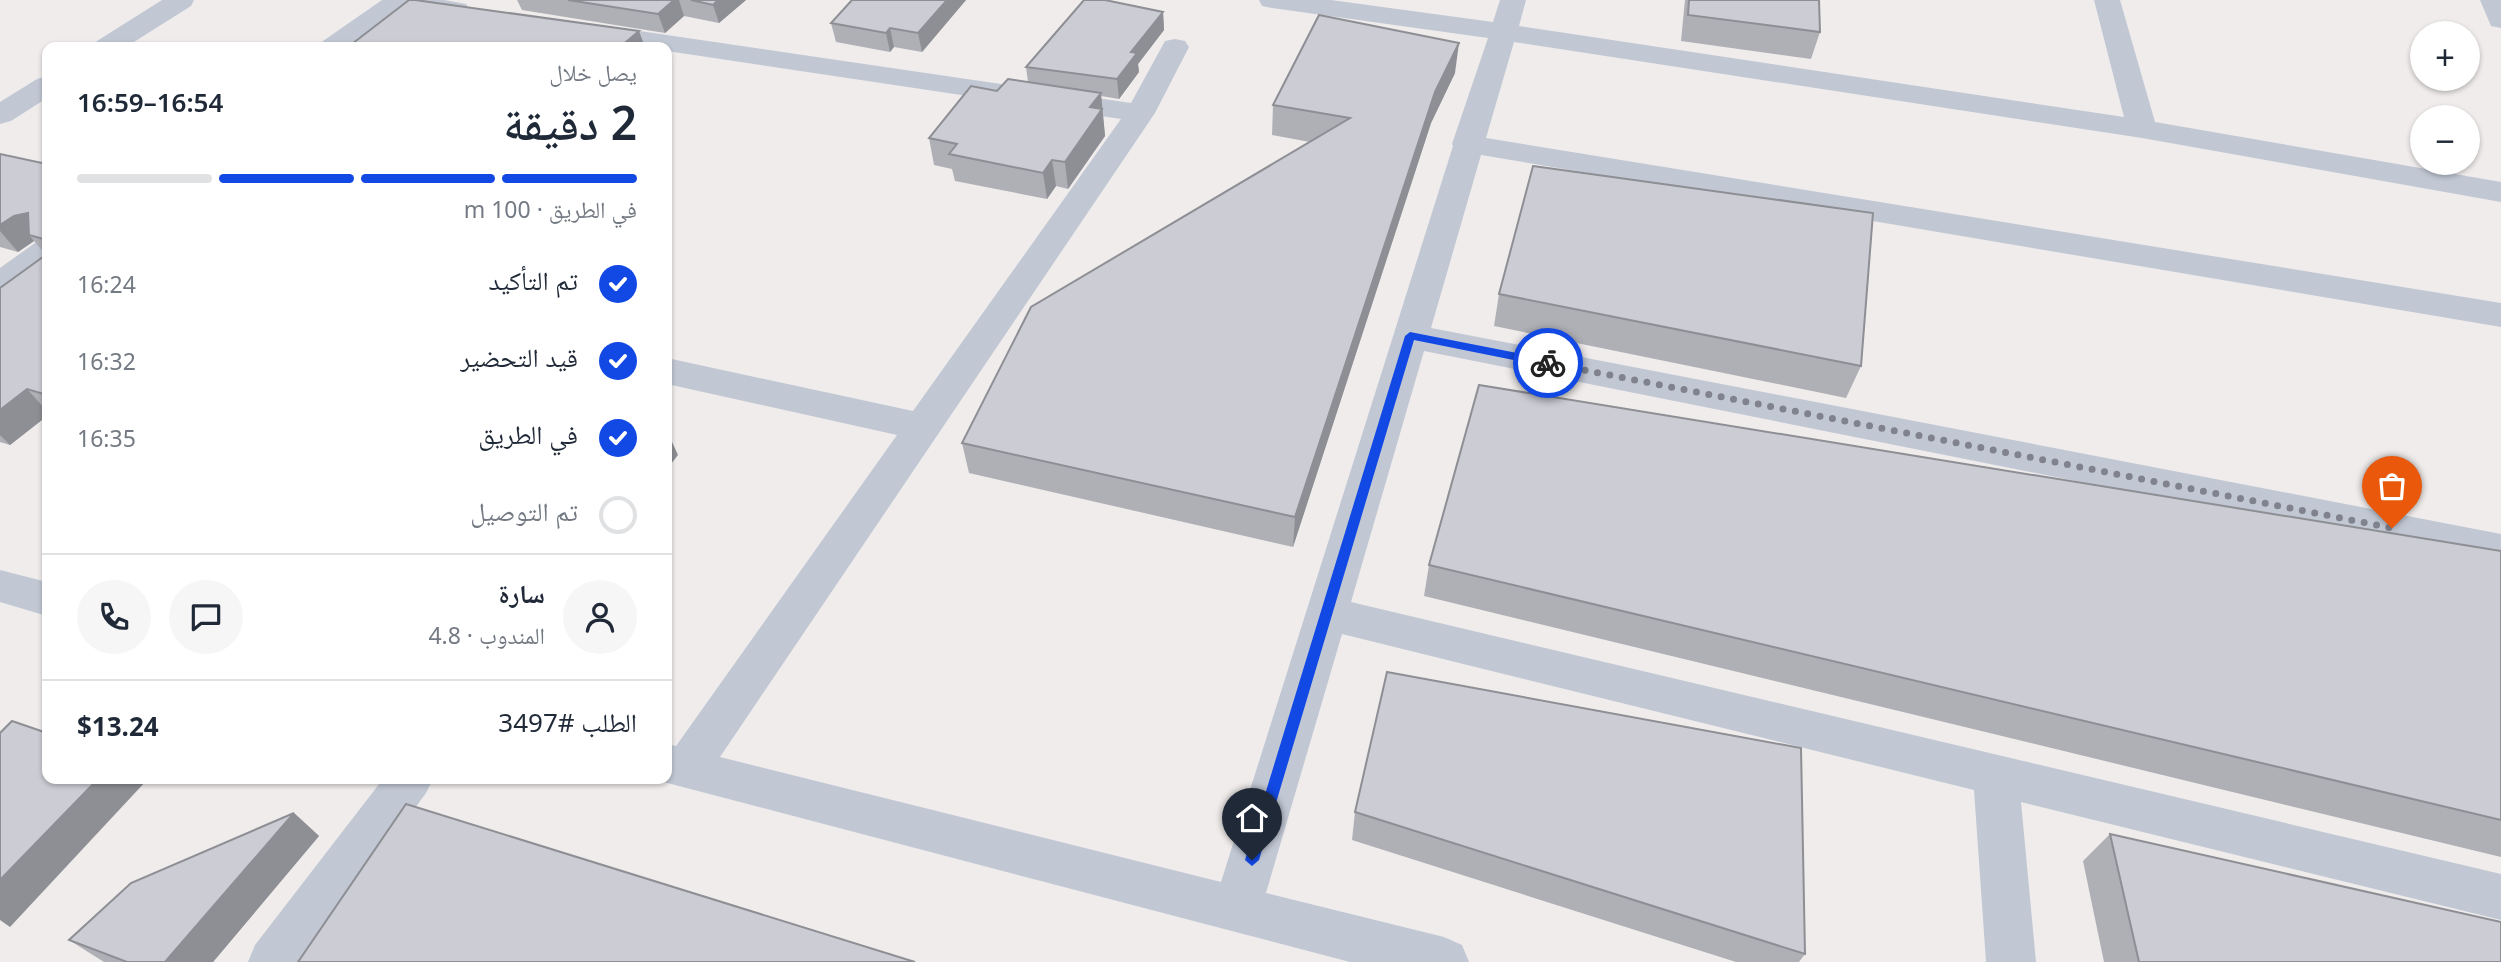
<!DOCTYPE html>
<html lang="ar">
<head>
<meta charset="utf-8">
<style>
  :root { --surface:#fff; --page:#f6f6f7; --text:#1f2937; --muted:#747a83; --line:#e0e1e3; --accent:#1248e3 }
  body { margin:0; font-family:"Noto Sans","Noto Naskh Arabic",sans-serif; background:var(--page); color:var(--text); direction:rtl; height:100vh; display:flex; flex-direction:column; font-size:26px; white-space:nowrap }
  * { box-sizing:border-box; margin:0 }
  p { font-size:23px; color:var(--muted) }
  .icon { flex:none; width:38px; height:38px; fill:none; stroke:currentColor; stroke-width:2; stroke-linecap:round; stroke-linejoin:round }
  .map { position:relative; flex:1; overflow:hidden; direction:ltr }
  .side { position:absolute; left:42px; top:42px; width:630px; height:742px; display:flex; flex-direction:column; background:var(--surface); border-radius:14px; box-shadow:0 2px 5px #0004; direction:rtl }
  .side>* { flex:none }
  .fabs { position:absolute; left:2410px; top:21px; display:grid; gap:14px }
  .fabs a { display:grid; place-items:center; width:70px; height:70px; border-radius:50%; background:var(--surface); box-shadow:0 2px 5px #0004; font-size:35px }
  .pin { position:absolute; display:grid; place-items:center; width:60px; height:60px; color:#fff; margin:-72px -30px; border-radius:50% 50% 50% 0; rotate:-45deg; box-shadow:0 0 7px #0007 }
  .pin .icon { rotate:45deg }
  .courier { position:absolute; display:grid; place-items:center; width:70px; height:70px; margin:-35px; border:5px solid #1248e3; border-radius:50%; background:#fff; color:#222; box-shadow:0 2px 9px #0007 }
  .overview em { font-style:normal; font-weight:600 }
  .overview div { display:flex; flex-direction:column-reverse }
  .overview { display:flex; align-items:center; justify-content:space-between; height:119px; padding:0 35px }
  h1 { font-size:46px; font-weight:600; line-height:52px }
  .bar { display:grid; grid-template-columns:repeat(4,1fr); gap:10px 7px; align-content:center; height:84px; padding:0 35px }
  .bar i { height:9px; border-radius:5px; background:var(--line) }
  .bar .current { background:var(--accent) }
  .bar p { grid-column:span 4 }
  .line { display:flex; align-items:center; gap:18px; padding:0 35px; border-top:2px solid var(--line) }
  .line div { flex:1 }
  .round { display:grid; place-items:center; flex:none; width:74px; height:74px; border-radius:37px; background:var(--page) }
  ol { padding:0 35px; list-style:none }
  li { display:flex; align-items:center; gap:21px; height:77px }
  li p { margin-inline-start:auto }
  li .icon { padding:7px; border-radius:50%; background:var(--accent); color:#fff; stroke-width:4 }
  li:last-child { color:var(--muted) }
  li i { width:38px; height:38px; border:4px solid var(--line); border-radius:50% }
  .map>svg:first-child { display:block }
</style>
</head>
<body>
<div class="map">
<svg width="2501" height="962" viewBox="0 0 2501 962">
  <rect width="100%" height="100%" fill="#efeceb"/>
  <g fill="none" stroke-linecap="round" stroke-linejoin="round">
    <g fill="#c1c8d4" fill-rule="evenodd">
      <path d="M162 0H194L191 6 126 47H93L97 41Z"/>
      <path d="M382 0H444L466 4 470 10 466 16 456 18 404 10 351 47H319L323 41Z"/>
      <path d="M1259 0H1331L1493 22 1500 0H1526L1519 26 2124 117 2094 0H2120L2155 122 2501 182V202L2142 138 1514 42 1486 138 2501 303V327L1481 155 1431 328 2501 534V566L1424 351 1351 602 2501 874V920L2021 802 2036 962H1986L1974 790 1342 634 1266 893 1444 937 1462 945 1469 962H1350L652 779H667V744L676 746 897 435 667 384V358L913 411 1121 119 667 51V47C638 47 610 45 582 38L578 32 582 26 592 24 1131 103 1165 41 1175 39 1185 41 1189 47 1155 113 720 757 1221 882 1453 146 1452 144 1488 38 1272 8 1262 6Z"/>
      <path d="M2480 0H2501V28L2491 26Z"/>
      <path d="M47 76V98L11 121 0 124V102L37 79Z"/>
      <path d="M47 240V267L12 292 0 295V268L35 243Z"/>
      <path d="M0 570 47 582V616L0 602Z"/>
      <path d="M383 779H433L426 793 303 962H248L255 945Z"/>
    </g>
  </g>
  <g fill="#afafb6">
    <path d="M517 0H746L719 23 684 16 665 33 522 10Z"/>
    <path d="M966 0 922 52 894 47 890 52 836 42 831 23Z"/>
    <path d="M1685 0H1819L1820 32 1811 59 1681 41Z"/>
    <path d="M1163 12 1164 30 1138 64 1139 72 1119 99 1101 96 1105 136 1068 189 1056 186 1047 199 955 181 952 169 934 165 929 138 997 91 1028 82 1026 67Z"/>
    <path d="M1455 73 1431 123 1293 547 969 473 962 443 1310 142 1272 135 1273 105Z"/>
    <path d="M0 154 47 164V416L10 445 0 442V288L46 255 34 241 18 252 0 247Z"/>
    <path d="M1499 294 1861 366 1846 398 1494 326Z"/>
    <path d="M2501 551V857L1424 596 1429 565Z"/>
    <path d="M1355 812 1805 954 1799 962H1736L1352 840Z"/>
    <path d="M294 813 319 836 213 962H104L69 940Z"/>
    <path d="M2110 834 2501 962H2104L2083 861Z"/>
  </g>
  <g fill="#8e8f94">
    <path d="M674 0H679L684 16 665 33 658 14Z"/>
    <path d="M718 0H746L719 23 713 5Z"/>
    <path d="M947 0H966L922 52 918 33Z"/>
    <path d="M1163 12 1164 30 1138 64 1139 72 1119 99 1117 79 1131 52Z"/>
    <path d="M890 28 894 47 890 52 886 33Z"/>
    <path d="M639 31 645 47H620Z"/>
    <path d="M1459 43 1455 73 1431 123 1293 547 1295 517 1435 92Z"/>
    <path d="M1101 93 1105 136 1068 189 1065 162 1090 107Z"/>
    <path d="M1052 160 1056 186 1047 199 1043 173Z"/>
    <path d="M28 213 29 235 34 241 18 252 0 231V225L14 216Z"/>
    <path d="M27 389 47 411V416L10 445 0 435V410Z"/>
    <path d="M667 431 678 455 667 469Z"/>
    <path d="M98 779H145L147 780 10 927 0 920V880Z"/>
    <path d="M294 813 319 836 213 962H165Z"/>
  </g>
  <g fill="#cbccd4" stroke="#8e8f94" stroke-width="2">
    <path d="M409 0H415L639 31 620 47H348Z"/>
    <path d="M568 0H674L658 14Z"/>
    <path d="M691 0H718L713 5Z"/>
    <path d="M852 0H947L918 33 890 28 886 33 831 23Z"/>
    <path d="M1084 0H1105L1163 12 1131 52 1137 53 1117 79 1026 67Z"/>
    <path d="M1689 0H1819L1820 32 1688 15Z"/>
    <path d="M1319 15 1459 43 1435 92 1295 517 962 443 1031 307 1350 118 1273 105Z"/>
    <path d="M1008 79 1101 93 1090 107 1102 109 1065 162 1052 160 1043 173 949 154 957 144 929 138 971 86 997 91Z"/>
    <path d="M0 154 47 164V240L29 235 28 213 14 216 0 225Z"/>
    <path d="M1533 166 1873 213 1861 366 1499 294Z"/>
    <path d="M47 254V395L27 389 0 410V288Z"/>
    <path d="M1479 385 2501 551V820L1429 565Z"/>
    <path d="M1387 672 1801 748 1805 954 1355 812Z"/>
    <path d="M12 721 47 733V779H98L0 880V733Z"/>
    <path d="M406 804 915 962H298Z"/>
    <path d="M294 813 165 962H127L69 940 131 883Z"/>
    <path d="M2110 834 2501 922V962H2139Z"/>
  </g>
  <path fill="#1248e3" d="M1410 332 1548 359 1553 363 1548 367 1414 340 1259 860 1252 866 1245 860 1405 336Z"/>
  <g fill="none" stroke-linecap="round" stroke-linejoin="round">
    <path stroke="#80838d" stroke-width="7" stroke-dasharray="0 12.6" d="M1548 363 2392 528"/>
  </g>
</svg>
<div class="fabs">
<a>+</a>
<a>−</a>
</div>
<div class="pin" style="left:2392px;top:528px;background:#ea580c"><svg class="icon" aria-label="bag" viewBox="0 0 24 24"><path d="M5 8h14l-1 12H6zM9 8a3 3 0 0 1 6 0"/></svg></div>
<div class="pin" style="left:1252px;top:860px;background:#1f2937"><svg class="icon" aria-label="home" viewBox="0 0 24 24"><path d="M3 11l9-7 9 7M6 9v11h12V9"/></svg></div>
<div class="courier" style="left:1548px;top:363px"><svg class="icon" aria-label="bike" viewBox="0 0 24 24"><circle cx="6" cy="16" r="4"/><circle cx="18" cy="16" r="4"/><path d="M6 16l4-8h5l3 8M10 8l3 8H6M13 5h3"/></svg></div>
<section class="side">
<div class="overview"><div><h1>2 دقيقة</h1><p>يصل خلال</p></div><em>16:54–16:59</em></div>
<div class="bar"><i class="current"></i><i class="current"></i><i class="current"></i><i></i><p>في الطريق · 100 m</p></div>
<ol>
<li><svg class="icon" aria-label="check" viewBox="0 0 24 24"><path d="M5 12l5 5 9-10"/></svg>تم التأكيد<p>16:24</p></li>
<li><svg class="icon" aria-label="check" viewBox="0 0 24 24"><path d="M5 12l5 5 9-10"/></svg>قيد التحضير<p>16:32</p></li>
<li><svg class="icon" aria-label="check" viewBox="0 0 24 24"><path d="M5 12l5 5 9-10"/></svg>في الطريق<p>16:35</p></li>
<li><i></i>تم التوصيل</li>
</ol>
<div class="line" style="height:126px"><a class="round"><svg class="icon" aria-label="person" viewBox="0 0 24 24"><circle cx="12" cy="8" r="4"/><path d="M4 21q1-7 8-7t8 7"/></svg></a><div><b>سارة</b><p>المندوب · 4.8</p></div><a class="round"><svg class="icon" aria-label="chat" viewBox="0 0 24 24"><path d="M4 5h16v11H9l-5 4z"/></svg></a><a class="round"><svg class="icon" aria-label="phone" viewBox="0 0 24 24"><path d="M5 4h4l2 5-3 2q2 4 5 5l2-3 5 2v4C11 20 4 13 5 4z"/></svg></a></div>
<div class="line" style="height:91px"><div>الطلب #3497</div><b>$13.24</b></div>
</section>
</div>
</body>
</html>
